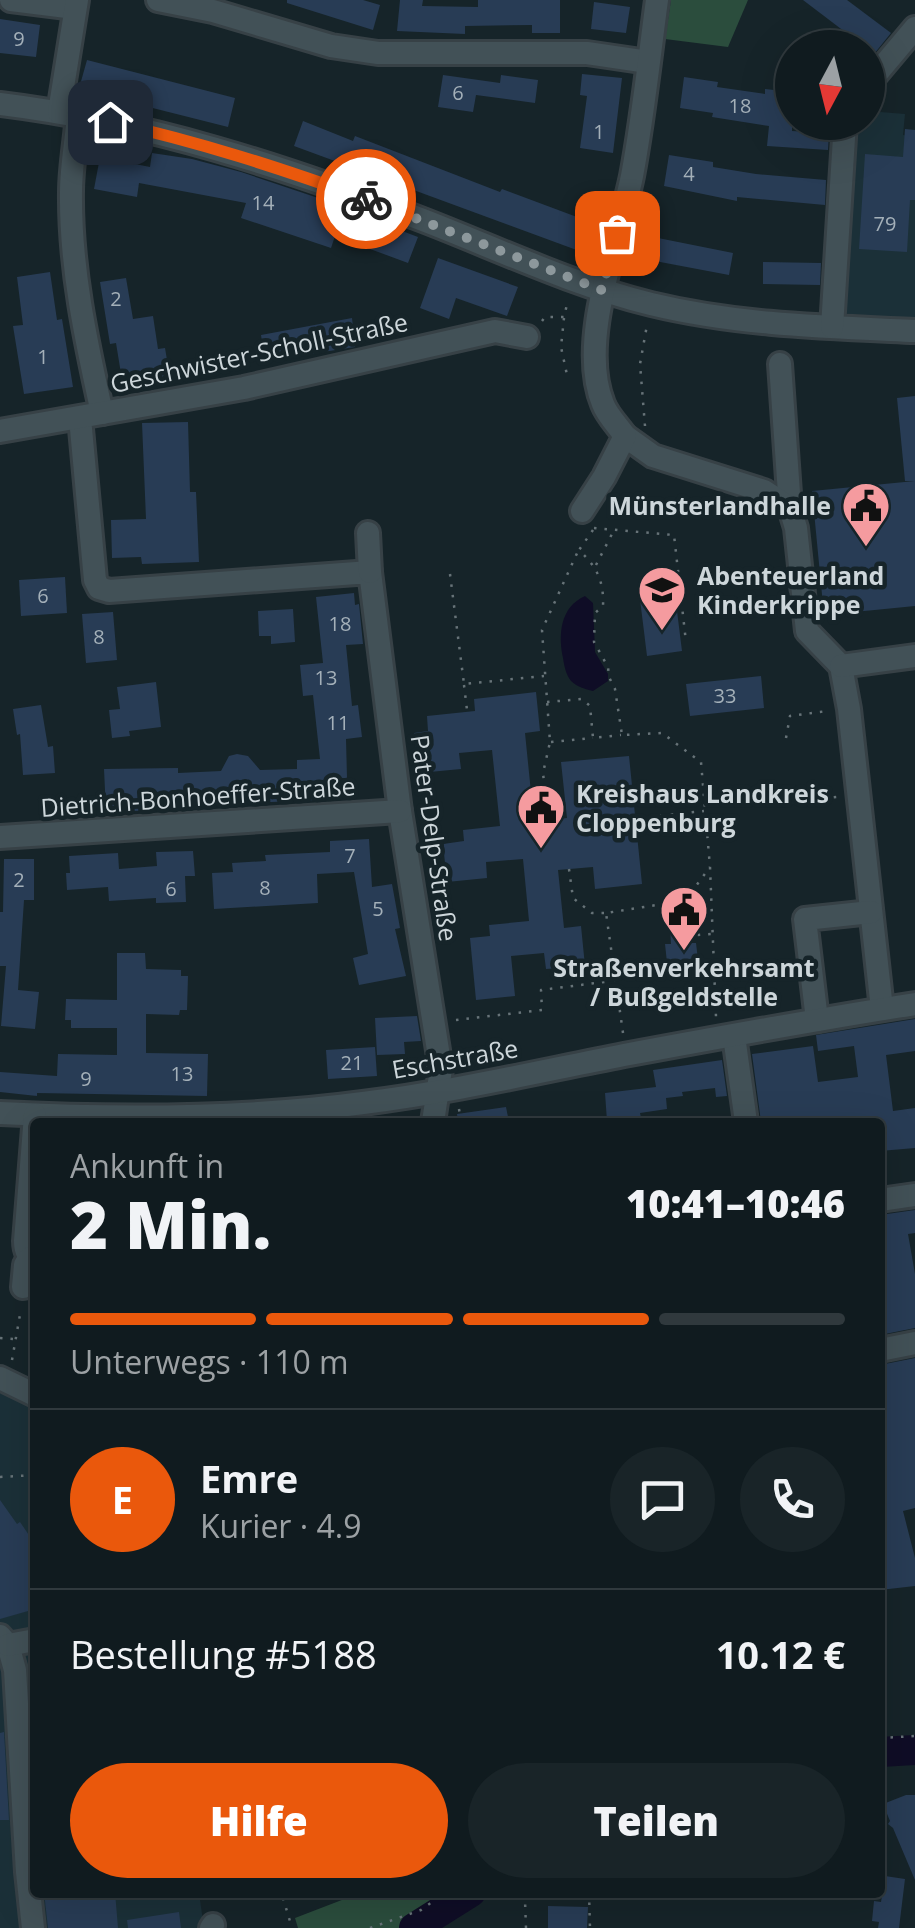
<!DOCTYPE html>
<html lang="de">
<head>
<meta charset="utf-8">
<style>
  :root { --surface:#101b1f; --page:#192428; --text:#f1f3f6; --muted:#9ca1a4; --line:#30393d; --accent:#ea580c }
  body { margin:0; font-family:"Open Sans",sans-serif; background:var(--page); color:var(--text); height:100vh; display:flex; flex-direction:column; font-size:38px; white-space:nowrap }
  * { box-sizing:border-box; margin:0 }
  p { font-size:32px; color:var(--muted) }
  .icon { flex:none; width:55px; height:55px; fill:none; stroke:currentColor; stroke-width:2; stroke-linecap:round; stroke-linejoin:round }
  .map { position:relative; flex:1; overflow:hidden }
  .sheet { position:absolute; left:30px; top:1118px; width:855px; height:780px; display:flex; flex-direction:column; background:var(--surface); border-radius:10px; box-shadow:0 10px 40px #0002,0 0 0 2px var(--line) }
  .sheet>* { flex:none }
  .needle { width:65px; rotate:187deg }
  .tools { position:absolute; left:775px; top:30px; display:grid; gap:20px }
  .tools a { display:grid; place-items:center; width:110px; height:110px; border-radius:50%; background:var(--surface); box-shadow:0 10px 40px #0002,0 0 0 2px var(--line); font-size:50px }
  .pin { position:absolute; display:grid; place-items:center; width:85px; height:85px; color:#fff; margin:-42px; border-radius:20px; box-shadow:0 5px 15px #0006 }
  .courier { position:absolute; display:grid; place-items:center; width:100px; height:100px; margin:-50px; border:8px solid #ea580c; border-radius:50%; background:#fff; color:#222; box-shadow:0 2px 12px #0007 }
  .overview em { font-style:normal; font-weight:800 }
  .overview div { display:flex; flex-direction:column-reverse }
  .overview { display:flex; align-items:center; justify-content:space-between; height:170px; padding:0 40px }
  h1 { font-size:65px; font-weight:800; line-height:75px }
  .bar { display:grid; grid-template-columns:repeat(4,1fr); gap:15px 10px; align-content:center; height:120px; padding:0 40px }
  .bar i { height:12px; border-radius:8px; background:var(--line) }
  .bar .active { background:var(--accent) }
  .bar p { grid-column:span 4 }
  .line { display:flex; align-items:center; gap:25px; padding:0 40px; border-top:2px solid var(--line) }
  .line div { flex:1 }
  .round { display:grid; place-items:center; flex:none; width:105px; height:105px; border-radius:52px; background:var(--page) }
  .button { display:flex; gap:20px; margin-top:auto; padding:20px 40px }
  .button a { flex:1; height:115px; border-radius:60px; background:var(--accent); color:#fff; font-size:40px; font-weight:800; line-height:115px; text-align:center }
  .button a+a { background:var(--page); color:var(--text) }
  .map>svg:first-child { display:block }
</style>
</head>
<body>
<div class="map">
<svg width="915" height="1928" viewBox="0 0 915 1928">
  <rect width="100%" height="100%" fill="#162429"/>
  <g fill="#1b3038">
    <path d="M868 111 905 114 903 135 915 137V320L840 313 857 123 868 122Z"/>
    <path d="M0 1393 35 1407V1892L199 1893 204 1928H0Z"/>
  </g>
  <g fill="#2b4d3d">
    <path d="M671 0H748L728 47 665 39Z"/>
    <path d="M360 1893V1892L459 1893 400 1928H298L295 1918Z"/>
  </g>
  <path fill="#0f0d26" d="M585 596 593 603 595 652 608 674V681L593 691C585 689 577 687 571 681 566 675 564 665 563 658 558 635 560 607 585 596Z"/>
  <g fill="none" stroke-linecap="round" stroke-linejoin="round">
    <g stroke="#0f0d26" stroke-width="30">
      <path d="M880 1752 915 1750"/>
      <path d="M414 1928 471 1892"/>
    </g>
  </g>
  <g fill="#283c55">
    <path d="M287 0H363L380 5 373 30 287 3Z"/>
    <path d="M400 0H423L422 6 478 7V0H560V33H532V25L465 26V34L397 31Z"/>
    <path d="M803 0H847L891 33 874 54Z"/>
    <path d="M594 2 630 7 626 33 591 29Z"/>
    <path d="M0 19 40 25 36 57 0 53Z"/>
    <path d="M87 60 235 98 228 127 105 96 106 92 80 85Z"/>
    <path d="M582 74 622 78 613 153 580 148 587 96 580 95Z"/>
    <path d="M443 75 500 83 501 75 538 80 535 103 476 95 473 112 438 107Z"/>
    <path d="M684 77 718 82 717 87 765 94V89L792 92V131L829 133 828 150 767 146 769 126 712 117 713 113 680 108Z"/>
    <path d="M303 121 353 141 355 136 500 192 502 189 593 223 582 252 294 146Z"/>
    <path d="M905 129 915 130V200H910L907 252 859 249 865 154 903 157Z"/>
    <path d="M152 153 192 159 241 172 345 207 344 209 418 237 408 263 335 236 331 248 241 218 246 203 139 183 137 197 94 189 100 157 150 167Z"/>
    <path d="M669 155 713 162V167L756 174 826 180 825 205 737 197V201L664 186Z"/>
    <path d="M643 235 733 253 729 275 639 258Z"/>
    <path d="M438 258 518 287 507 316 456 298 449 319 420 308Z"/>
    <path d="M763 262 821 263 820 285 763 284Z"/>
    <path d="M50 272 57 320 62 319 73 387 24 394 13 326 23 325 17 277Z"/>
    <path d="M126 278 133 319 153 316 158 349 165 348 170 378 123 386 116 343 110 344 100 282Z"/>
    <path d="M352 318 355 347 265 361 261 335Z"/>
    <path d="M915 396V481H905L897 398Z"/>
    <path d="M188 422 190 492H196L199 562 142 564 141 557 112 558 111 520 146 519 142 423Z"/>
    <path d="M915 481V606L824 615 812 491Z"/>
    <path d="M65 577 67 613 21 616 19 580Z"/>
    <path d="M673 579 682 651 647 656 638 583Z"/>
    <path d="M354 593 355 605 359 604 363 644 346 645 352 706 358 705 362 737 346 739 347 778H339L340 799 202 805 161 804V810L106 812 104 769 178 768V773L221 771 229 756 237 754 248 756 260 770 297 769V760L320 759 313 695 303 696 300 665 323 663 316 597Z"/>
    <path d="M293 609 295 642 271 644V636H259L258 611Z"/>
    <path d="M113 612 117 660 86 663 82 614Z"/>
    <path d="M761 676 764 708 690 716 686 684Z"/>
    <path d="M156 682 161 727 129 731 130 736 112 738 109 710 120 709 117 687Z"/>
    <path d="M536 692 540 731 525 733 534 822 567 818 561 762 629 756 642 884 595 889 593 867 558 870 564 928 581 926 585 966 546 969 544 953 511 956 515 996 476 1000 470 938 490 936 489 925 529 921 523 859 486 862 487 878 447 882 443 844 464 841 463 830 500 826 492 750 459 753 461 769 419 773 414 733 428 731 427 716 475 711 474 699Z"/>
    <path d="M41 705 48 747 53 746 55 773 23 775 20 734 17 735 13 709Z"/>
    <path d="M369 839 372 887 392 884 400 928 395 929 406 976 359 985 353 958 368 954 354 872 317 874 318 903 214 909 212 873 233 872 232 863 266 861 265 855 330 852V841Z"/>
    <path d="M193 851 195 876H185L186 902 156 903V898L109 901 108 887 67 890 66 873H70L69 856 118 853 119 869 157 866 156 852Z"/>
    <path d="M4 859H34V900H24L18 990 39 992 35 1029 1 1026 6 966H0V912H3Z"/>
    <path d="M689 924 691 943H696L699 968 668 972 665 944H671L670 926Z"/>
    <path d="M117 953H145L146 969 181 970V976H188L187 1010H180L179 1015 146 1014V1053L208 1054 207 1096 37 1093V1096L0 1092V1072L57 1076 58 1054 117 1055V1028H71V1020H65L66 999 117 1000Z"/>
    <path d="M417 1016 421 1041 404 1042 405 1054 377 1055 375 1018Z"/>
    <path d="M915 1019V1051L886 1055 893 1111 915 1108V1148L880 1151V1122H761L752 1054 813 1046 818 1082 858 1077 854 1046 818 1051 816 1035Z"/>
    <path d="M375 1047 377 1076 328 1079 326 1050Z"/>
    <path d="M722 1060 727 1096 716 1097 715 1088 682 1092 683 1096 666 1098 667 1109 640 1113 641 1118 607 1121 605 1093 656 1087 653 1070Z"/>
    <path d="M506 1107 509 1122H458L457 1114Z"/>
    <path d="M915 1210V1233L908 1234 915 1274V1328L880 1335V1215Z"/>
    <path d="M915 1358V1508L903 1511 915 1558V1586L880 1590V1365Z"/>
    <path d="M0 1500 17 1524 20 1522 35 1544V1609L0 1619Z"/>
    <path d="M4 1732 9 1820H0V1733Z"/>
    <path d="M906 1795H915V1880L893 1828 888 1824 890 1821 883 1804Z"/>
    <path d="M885 1876 905 1879 899 1928H878L879 1922 872 1921 874 1901 881 1902Z"/>
    <path d="M44 1892H115L118 1928H48Z"/>
    <path d="M548 1906 588 1907 587 1928H548Z"/>
    <path d="M179 1912 181 1928H128L127 1920Z"/>
  </g>
  <g fill="none" stroke-linecap="round" stroke-linejoin="round">
    <g stroke="#374146" stroke-width="28">
      <g id="minor">
        <path d="M11 0 75 8"/>
        <path d="M158 0 213 11 331 46 378 53H587L648 62"/>
        <path d="M868 84 915 28"/>
        <path d="M0 104C147 122 286 167 423 220 498 249 573 285 651 304 738 325 826 327 915 331"/>
        <path d="M59 112 77 0"/>
        <path d="M78 115C76 141 71 167 71 192 70 267 86 341 102 413"/>
        <path d="M832 327 845 122"/>
        <path d="M780 364 790 508"/>
        <path d="M80 418 95 580 99 588 109 591 370 572 400 811 441 1069 433 1122"/>
        <path d="M0 431 244 388 495 331 527 337"/>
        <path d="M625 436 653 456 764 491 790 508 796 528 807 631 841 666 849 709 882 1009"/>
        <path d="M582 511 604 477 625 436C618 426 607 415 603 404 577 341 619 240 632 176 643 118 649 59 657 0"/>
        <path d="M368 533 370 572"/>
        <path d="M841 666 915 656"/>
        <path d="M0 837 400 811"/>
        <path d="M817 1020 805 919 871 912"/>
        <path d="M734 1036 746 1122"/>
        <path d="M0 1113C120 1119 244 1119 363 1103 451 1092 537 1072 624 1055 721 1037 818 1019 915 1004"/>
        <path d="M880 1200 915 1195"/>
        <path d="M35 1260C27 1256 25 1250 25 1241L35 1115"/>
        <path d="M23 1287 25 1265 30 1258"/>
        <path d="M880 1350 915 1343"/>
        <path d="M0 1378 35 1395"/>
        <path d="M0 1636 8 1645 15 1670 27 1872 33 1928"/>
        <path d="M8 1645 35 1640"/>
        <path d="M211 1928 213 1925"/>
      </g>
    </g>
    <g stroke="#677378" stroke-width="2.5" stroke-dasharray="2.5 8" stroke-linecap="butt">
      <path d="M564 318 561 347 567 375"/>
      <path d="M542 321 545 317H564L568 300"/>
      <path d="M645 426 640 364 647 325"/>
      <path d="M594 528 674 535 686 642"/>
      <path d="M593 530 579 550C597 567 604 581 603 606L595 613 594 642 608 667 609 677 615 689 622 735 662 733 701 762 710 867 716 1017"/>
      <path d="M596 565 613 532"/>
      <path d="M450 574 464 684 544 676"/>
      <path d="M464 685 467 710"/>
      <path d="M547 702 582 699 590 706 593 738 621 735"/>
      <path d="M786 738 790 716 827 711"/>
      <path d="M551 742 593 738"/>
      <path d="M792 802 837 797"/>
      <path d="M629 819 704 811"/>
      <path d="M548 820 543 773 550 742 542 630 578 551"/>
      <path d="M569 869 573 898 592 913H606"/>
      <path d="M664 906 665 919 695 916 697 935 711 934"/>
      <path d="M456 1020 542 1010 541 990 612 981"/>
      <path d="M623 1033 606 913 663 904 687 898 710 867"/>
      <path d="M459 1109 461 1122"/>
      <path d="M0 1338 14 1339"/>
      <path d="M12 1360 21 1309"/>
      <path d="M0 1477 35 1475"/>
      <path d="M880 1738 915 1736"/>
      <path d="M589 1892 590 1928"/>
      <path d="M283 1898 292 1928"/>
      <path d="M370 1928 421 1910 446 1892"/>
      <path d="M526 1928 525 1900 529 1892"/>
    </g>
    <use href="#minor" stroke="#425157" stroke-width="22"/>
  </g>
  <g fill="none" stroke-linecap="round" stroke-linejoin="round">
    <path stroke="#8d989c" stroke-width="10" stroke-dasharray="0 18" d="M366 199 602 290 617 233"/>
    <path stroke="#ea580c" stroke-width="12" d="M110 122C200 142 280 168 366 199"/>
  </g>
  <defs>
    <g id="civic-pin" transform="scale(2.5)"><path d="M0 17L-7.5 6A9.5 9.5 0 1 1 7.5 6Z" fill="#f59b9f" stroke="#162429"/><path d="M-.6-6.5H3V-4.5H.6V-3L4-1V1h2V6H-6V1h2V-1L-.6-3ZM-1.2 2.5V6h2.4V2.5Z" fill="#111"/></g>
    <g id="school-pin" transform="scale(2.5)"><path d="M0 17L-7.5 6A9.5 9.5 0 1 1 7.5 6Z" fill="#f59b9f" stroke="#162429"/><path d="M0-5L7-2L0 1L-7-2ZM-4 1L0 2.5L4 1V4Q0 6-4 4Z" fill="#111"/></g>
  </defs>
  <g fill-rule="evenodd">
    <use href="#civic-pin" x="866" y="506"/>
    <use href="#school-pin" x="662" y="590"/>
    <use href="#civic-pin" x="541" y="808"/>
    <use href="#civic-pin" x="684" y="910"/>
  </g>
  <g text-anchor="middle" stroke-width="9" stroke-linejoin="round" paint-order="stroke">
    <g font-size="20" fill="#a4b0b9">
      <text x="19" y="46">9</text>
      <text x="458" y="100">6</text>
      <text x="740" y="113">18</text>
      <text x="599" y="139">1</text>
      <text x="689" y="181">4</text>
      <text x="263" y="210">14</text>
      <text x="885" y="231">79</text>
      <text x="116" y="306">2</text>
      <text x="43" y="364">1</text>
      <text x="43" y="603">6</text>
      <text x="340" y="631">18</text>
      <text x="99" y="644">8</text>
      <text x="326" y="685">13</text>
      <text x="725" y="703">33</text>
      <text x="338" y="730">11</text>
      <text x="350" y="863">7</text>
      <text x="19" y="887">2</text>
      <text x="265" y="895">8</text>
      <text x="171" y="896">6</text>
      <text x="378" y="916">5</text>
      <text x="352" y="1070">21</text>
      <text x="182" y="1081">13</text>
      <text x="86" y="1086">9</text>
    </g>
    <g font-size="25" fill="#cdd6da" stroke="#162429">
      <text transform="translate(259 353) rotate(-12)" y="9">Geschwister-Scholl-Straße</text>
      <text transform="translate(198 797) rotate(-4)" y="9">Dietrich-Bonhoeffer-Straße</text>
      <text transform="translate(434 838) rotate(82)" y="9">Pater-Delp-Straße</text>
      <text transform="translate(455 1059) rotate(-10)" y="9">Eschstraße</text>
    </g>
    <g font-size="25" font-weight="bold" fill="#cdd6da" stroke="#162429" text-anchor="start">
      <text x="831" y="515" text-anchor="end">Münsterlandhalle</text>
      <text x="697" y="585">Abenteuerland<tspan x="697" dy="29">Kinderkrippe</tspan></text>
      <text x="576" y="803">Kreishaus Landkreis<tspan x="576" dy="29">Cloppenburg</tspan></text>
      <text x="684" y="977" text-anchor="middle">Straßenverkehrsamt<tspan x="684" dy="29">/ Bußgeldstelle</tspan></text>
    </g>
  </g>
</svg>
<div class="tools">
<a><svg class="needle" viewBox="-14 -14 28 28"><path d="M0-13l5 13h-10z" fill="#e53935"/><path d="M0 13l5-13h-10z" fill="#9ca1a4"/></svg></a>
</div>
<div class="pin" style="left:617px;top:233px;background:#ea580c"><svg class="icon" aria-label="bag" viewBox="0 0 24 24"><path d="M5 8h14l-1 12H6zM9 8a3 3 0 0 1 6 0"/></svg></div>
<div class="pin" style="left:110px;top:122px;background:#1f2937"><svg class="icon" aria-label="home" viewBox="0 0 24 24"><path d="M3 11l9-7 9 7M6 9v11h12V9"/></svg></div>
<div class="courier" style="left:366px;top:199px"><svg class="icon" aria-label="bike" viewBox="0 0 24 24"><circle cx="6" cy="16" r="4"/><circle cx="18" cy="16" r="4"/><path d="M6 16l4-8h5l3 8M10 8l3 8H6M13 5h3"/></svg></div>
<section class="sheet">
<div class="overview"><div><h1>2 Min.</h1><p>Ankunft in</p></div><em>10:41–10:46</em></div>
<div class="bar"><i class="active"></i><i class="active"></i><i class="active"></i><i></i><p>Unterwegs · 110 m</p></div>
<div class="line" style="height:180px"><b class="round" style="background:var(--accent);color:#fff">E</b><div><b>Emre</b><p>Kurier · 4.9</p></div><a class="round"><svg class="icon" aria-label="chat" viewBox="0 0 24 24"><path d="M4 5h16v11H9l-5 4z"/></svg></a><a class="round"><svg class="icon" aria-label="phone" viewBox="0 0 24 24"><path d="M5 4h4l2 5-3 2q2 4 5 5l2-3 5 2v4C11 20 4 13 5 4z"/></svg></a></div>
<div class="line" style="height:130px"><div>Bestellung #5188</div><b>10.12 €</b></div>
<div class="button"><a>Hilfe</a><a>Teilen</a></div>
</section>
</div>
</body>
</html>
